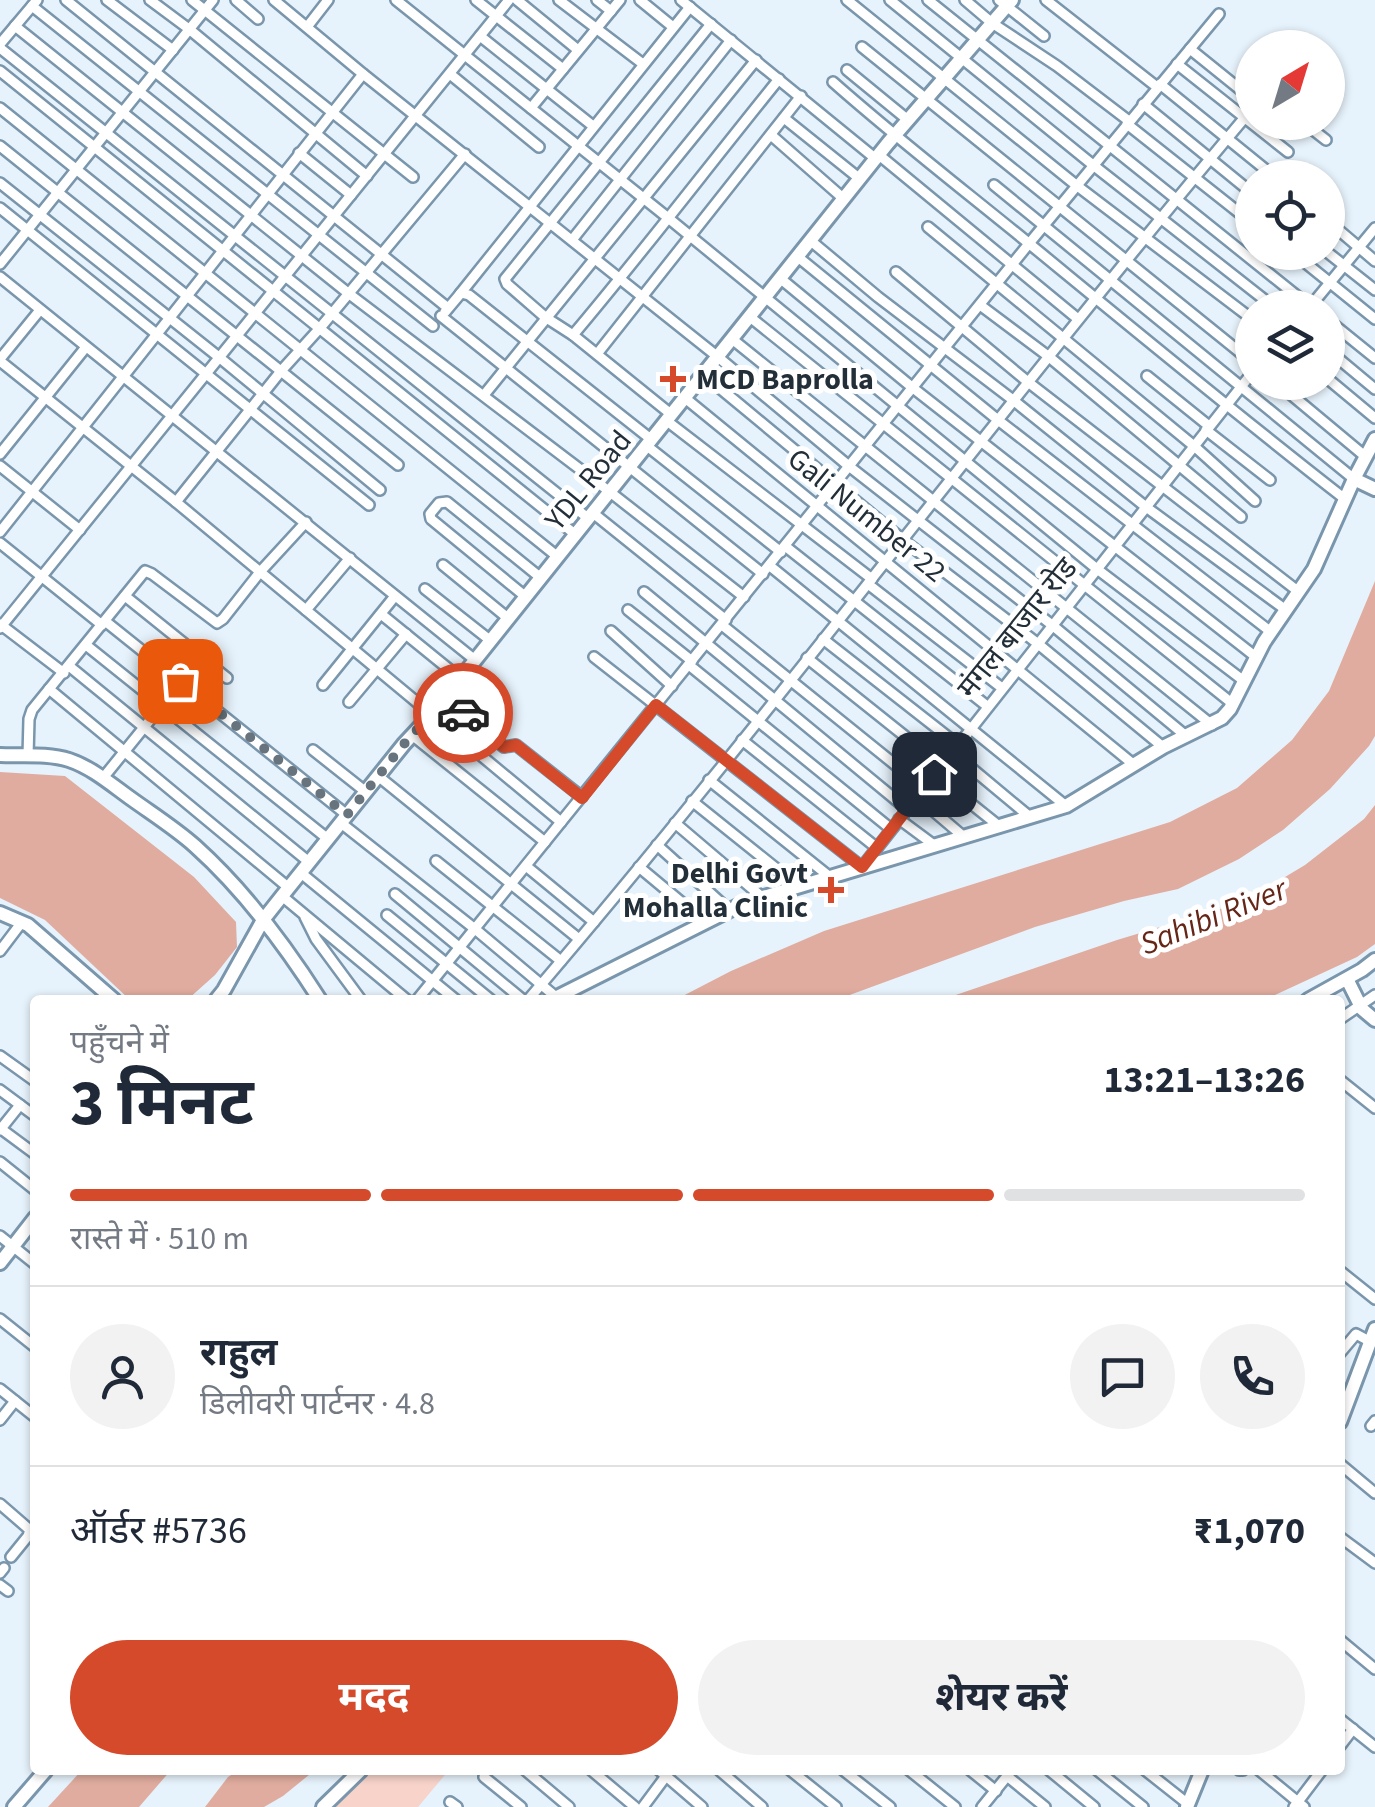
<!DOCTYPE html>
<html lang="hi">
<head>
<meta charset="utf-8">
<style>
  :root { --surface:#fff; --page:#f2f2f3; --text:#1f2937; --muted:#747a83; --line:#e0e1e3; --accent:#d44a2a }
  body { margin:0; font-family:"Source Sans 3","Noto Sans Devanagari",sans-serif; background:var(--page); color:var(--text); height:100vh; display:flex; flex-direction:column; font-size:38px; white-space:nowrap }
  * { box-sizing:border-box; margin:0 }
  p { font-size:32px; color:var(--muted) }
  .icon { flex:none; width:55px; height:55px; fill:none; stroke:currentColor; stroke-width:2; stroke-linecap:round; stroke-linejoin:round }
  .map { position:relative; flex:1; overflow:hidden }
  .drawer { position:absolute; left:30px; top:995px; width:1315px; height:780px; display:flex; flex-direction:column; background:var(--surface); border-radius:10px; box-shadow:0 2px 8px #0004 }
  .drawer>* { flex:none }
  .needle { width:65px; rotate:38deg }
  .buttons { position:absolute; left:1235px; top:30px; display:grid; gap:20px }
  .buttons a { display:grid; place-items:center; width:110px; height:110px; border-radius:50%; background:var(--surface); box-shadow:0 2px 8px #0004; font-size:50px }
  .pin { position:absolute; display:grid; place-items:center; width:85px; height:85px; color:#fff; margin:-42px; border-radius:20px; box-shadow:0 5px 15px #0006 }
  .courier { position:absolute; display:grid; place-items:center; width:100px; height:100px; margin:-50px; border:8px solid #d44a2a; border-radius:50%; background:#fff; color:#222; box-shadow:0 2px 12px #0007 }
  .headline em { font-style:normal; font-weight:700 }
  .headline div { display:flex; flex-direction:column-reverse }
  .headline { display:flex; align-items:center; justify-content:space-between; height:170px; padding:0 40px }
  h1 { font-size:65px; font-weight:700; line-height:75px }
  .bar { display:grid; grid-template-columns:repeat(4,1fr); gap:15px 10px; align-content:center; height:120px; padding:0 40px }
  .bar i { height:12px; border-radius:8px; background:var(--line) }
  .bar .active { background:var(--accent) }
  .bar p { grid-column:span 4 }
  .line { display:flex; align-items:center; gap:25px; padding:0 40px; border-top:2px solid var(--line) }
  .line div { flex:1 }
  .round { display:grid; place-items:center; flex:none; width:105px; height:105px; border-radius:52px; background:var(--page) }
  .primary-button { display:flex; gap:20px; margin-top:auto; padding:20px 40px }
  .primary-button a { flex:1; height:115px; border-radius:60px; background:var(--accent); color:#fff; font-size:40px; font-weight:700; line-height:115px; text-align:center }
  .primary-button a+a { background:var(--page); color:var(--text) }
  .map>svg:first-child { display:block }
</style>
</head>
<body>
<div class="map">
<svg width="1375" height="1807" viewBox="0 0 1375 1807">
  <rect width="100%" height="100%" fill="#e7f3fc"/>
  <path fill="#f7d3ca" d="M364 1770H449L418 1807H327Z"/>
  <g fill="#e0ac9f">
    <path d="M1375 581V736L1369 746 1330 789 1283 830 1239 859 1178 889 1124 901 1035 927 836 1000H675L731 971 824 931 1170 822 1237 788 1292 740 1329 691Z"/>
    <path d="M0 772 65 776 194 877 236 922 237 947 215 975 187 1000H130L45 920 0 898Z"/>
    <path d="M1375 805V944L1357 957 1275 995 1262 1000H941L1117 940 1243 902 1305 865 1364 819Z"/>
    <path d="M82 1770H171L139 1807H48Z"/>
    <path d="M239 1770H315L283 1796 264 1807H205L228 1777Z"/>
  </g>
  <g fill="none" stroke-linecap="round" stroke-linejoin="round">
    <g stroke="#7a96ac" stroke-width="14">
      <g id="street">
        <path d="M66 0 448 308"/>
        <path d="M107 0 173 50"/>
        <path d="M150 0 189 29 367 176"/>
        <path d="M192 0 413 177"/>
        <path d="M236 0 258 19"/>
        <path d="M274 0 363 74 718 357 850 467 1052 625 1186 736"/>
        <path d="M396 0 667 217 1097 569 1244 681"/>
        <path d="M476 0 563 69"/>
        <path d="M517 0 578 50"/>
        <path d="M559 0 643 64"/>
        <path d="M597 0 611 11"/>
        <path d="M640 0 673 27"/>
        <path d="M681 0 876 159"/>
        <path d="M847 0 1076 185 1252 319"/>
        <path d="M890 0 1093 165 1275 308"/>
        <path d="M928 0 1312 308"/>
        <path d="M965 0 992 23 1057 66 1129 121"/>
        <path d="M999 0 1044 36"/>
        <path d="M1046 0 1157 87"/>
        <path d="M32 6 433 326"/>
        <path d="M15 26 348 293 610 492 744 597"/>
        <path d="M307 27 328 0"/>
        <path d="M480 36 593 126"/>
        <path d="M0 44 37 0"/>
        <path d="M862 47 1252 362"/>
        <path d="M0 48 589 519"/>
        <path d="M1190 49 1252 99"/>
        <path d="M1177 64 1288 152"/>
        <path d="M847 70 908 120"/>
        <path d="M0 71 576 535"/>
        <path d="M450 74 539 147"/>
        <path d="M833 82C895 137 961 188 1026 241 1132 328 1237 415 1345 499"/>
        <path d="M1160 84 1276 178"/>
        <path d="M1143 104 1252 193"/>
        <path d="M0 108 558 557"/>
        <path d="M531 108 620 0"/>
        <path d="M784 118 860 179"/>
        <path d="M1303 122 1326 140"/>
        <path d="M1127 124 1252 223"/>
        <path d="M771 135 844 199"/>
        <path d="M0 146 398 465"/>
        <path d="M299 153 351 195"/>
        <path d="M879 155 1078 319"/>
        <path d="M0 183 220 358 380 490"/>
        <path d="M994 185 1354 479"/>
        <path d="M0 208 369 505"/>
        <path d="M1328 221 1375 261"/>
        <path d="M928 227 1194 446 1255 501"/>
        <path d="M572 240 731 40"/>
        <path d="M811 241 878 297 1013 400 1146 507 1286 610"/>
        <path d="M1292 252 1375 319"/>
        <path d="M1327 252 1375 290"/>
        <path d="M798 257 998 420 1271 632"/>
        <path d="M0 264 213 0"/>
        <path d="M896 272 1028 382 1299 592"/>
        <path d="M0 277 475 660"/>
        <path d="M781 279 913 388 1256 657"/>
        <path d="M460 294 690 7"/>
        <path d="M980 305 1048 356 1241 517"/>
        <path d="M1309 308 1375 228"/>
        <path d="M445 312 461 293 469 295 652 440"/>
        <path d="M441 316 763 574"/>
        <path d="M750 317 1233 704"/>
        <path d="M1328 320 1375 358"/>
        <path d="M573 335C644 251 710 164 779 79"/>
        <path d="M732 339 1212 725"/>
        <path d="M1328 350 1375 389"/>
        <path d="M597 354 801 96"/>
        <path d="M0 359 40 310"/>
        <path d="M0 361 176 502 561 822"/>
        <path d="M704 375 903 540 1037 643 1163 747"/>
        <path d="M1147 376 1209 426"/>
        <path d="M1328 379 1375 418"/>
        <path d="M1276 382 1366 457"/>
        <path d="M484 395 756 60"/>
        <path d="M685 398 1133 764"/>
        <path d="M672 415 573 335 545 317 507 284 505 279 711 24"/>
        <path d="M667 421 872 579"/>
        <path d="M1206 430 1270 480"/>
        <path d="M647 446 781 552"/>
        <path d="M0 454 86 347"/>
        <path d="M0 466 80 530"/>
        <path d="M176 502 281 371 320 328 465 154"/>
        <path d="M593 513 726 620"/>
        <path d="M0 532 363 74"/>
        <path d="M0 543 102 625"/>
        <path d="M785 546 987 706"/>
        <path d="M443 565 509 619"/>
        <path d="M770 566 1066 806"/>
        <path d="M868 584 1002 688"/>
        <path d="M425 589 491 641"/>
        <path d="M644 592 907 809"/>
        <path d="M125 596 227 678"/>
        <path d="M526 597 431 519 430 514 439 503 447 502 541 578"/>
        <path d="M306 610 350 558"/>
        <path d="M628 610 692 661"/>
        <path d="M381 614 461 679"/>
        <path d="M105 621 347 815"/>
        <path d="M0 624 64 673"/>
        <path d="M722 625 924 788"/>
        <path d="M0 628 509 0"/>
        <path d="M611 631 672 686"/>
        <path d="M823 639 957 744"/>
        <path d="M86 645 328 839"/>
        <path d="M594 657 862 867 1252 373"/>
        <path d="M807 658 941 765"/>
        <path d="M689 665 891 829"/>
        <path d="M69 666 309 862"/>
        <path d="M323 685 395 596"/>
        <path d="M49 689 289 888"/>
        <path d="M445 698 504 747 516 745 582 797"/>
        <path d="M349 702 406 634"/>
        <path d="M412 735 545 842"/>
        <path d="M742 740 877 848"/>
        <path d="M313 750 366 792"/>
        <path d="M952 752 1030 817"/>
        <path d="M28 756 29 719 32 710 145 571 152 574 217 623 223 619 260 572 306 522"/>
        <path d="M934 774 999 826"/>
        <path d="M378 776 579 939"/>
        <path d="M103 778 201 657"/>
        <path d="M709 780 830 877"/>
        <path d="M917 797 964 837"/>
        <path d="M692 801 798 886"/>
        <path d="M899 819 934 845"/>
        <path d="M341 823 475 929 556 997"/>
        <path d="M675 823 762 897"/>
        <path d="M657 845 729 910"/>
        <path d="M436 861 561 961"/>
        <path d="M526 866 594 922"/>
        <path d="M639 867 705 922"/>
        <path d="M301 873 456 1000"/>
        <path d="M395 894 523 1000"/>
        <path d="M282 896 407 1000"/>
        <path d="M387 915 491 1000"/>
        <path d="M305 917 316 939 361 1000"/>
        <path d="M0 951 22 922"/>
        <path d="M417 1000 1027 246 1219 14"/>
        <path d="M528 1000C777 709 1005 401 1252 109"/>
        <path d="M1340 1019 1375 995"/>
        <path d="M0 1056 35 1081"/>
        <path d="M1340 1080 1375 1108"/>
        <path d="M0 1090 35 1116"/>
        <path d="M0 1128 35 1154"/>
        <path d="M0 1130 20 1105"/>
        <path d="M0 1162 35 1190"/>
        <path d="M0 1236 35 1264"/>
        <path d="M1340 1271 1375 1299"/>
        <path d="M0 1319 35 1347"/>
        <path d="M1340 1353 1356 1334 1371 1342"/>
        <path d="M0 1389 35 1417"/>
        <path d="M0 1420 15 1401"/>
        <path d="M1371 1426 1375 1421"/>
        <path d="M1340 1464 1375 1493"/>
        <path d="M0 1504 30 1530 28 1536 11 1557"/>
        <path d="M1340 1537 1375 1563"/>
        <path d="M0 1573 4 1568"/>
        <path d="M0 1585 8 1591"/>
        <path d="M1340 1640 1375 1669"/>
        <path d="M1340 1719 1375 1747"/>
        <path d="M1340 1746 1353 1729"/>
        <path d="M525 1770 569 1807"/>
        <path d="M591 1770 635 1807"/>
        <path d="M659 1770 702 1807"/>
        <path d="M719 1770 762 1807"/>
        <path d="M790 1770 836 1807"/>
        <path d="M843 1770 890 1807"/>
        <path d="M909 1770 955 1807"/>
        <path d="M970 1770 996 1791"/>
        <path d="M1049 1770 1094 1807"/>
        <path d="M1097 1770 1143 1807"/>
        <path d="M1145 1770 1188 1804"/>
        <path d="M1239 1770H1243"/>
        <path d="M1259 1770 1304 1807"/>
        <path d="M1007 1776 1045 1807"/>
        <path d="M484 1777 521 1807"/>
        <path d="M450 1802 457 1807"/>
        <path d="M643 1807 666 1776"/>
        <path d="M982 1807 1012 1770"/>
        <path d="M1294 1807 1322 1770"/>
      </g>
    </g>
    <g stroke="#7a96ac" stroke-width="18">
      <g id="secondary">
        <path d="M1354 479 1375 489"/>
        <path d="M0 755C21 756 48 753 69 760 93 768 113 786 133 800 154 815 176 829 195 846 244 890 285 945 320 1000"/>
        <path d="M0 913 28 925 114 1000"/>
        <path d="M1347 979 1362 1009 1375 1020"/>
        <path d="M216 1000 224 990 263 920 282 896 404 744 432 714 888 143 1012 0"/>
        <path d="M551 1000 744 903 1066 806 1163 747 1222 718 1230 709 1264 642 1314 569 1354 479 1375 439"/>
        <path d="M1308 1000 1362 970 1375 960"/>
        <path d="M0 1263 35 1218"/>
        <path d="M1340 1422 1375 1329"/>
        <path d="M14 1807 46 1770"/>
        <path d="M323 1807 361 1770"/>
        <path d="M1187 1807 1202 1770"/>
      </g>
    </g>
    <use href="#street" stroke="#fff" stroke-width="9"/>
    <use href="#secondary" stroke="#fff" stroke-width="12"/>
  </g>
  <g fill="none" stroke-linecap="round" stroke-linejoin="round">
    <path stroke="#68747d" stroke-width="10" stroke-dasharray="0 18" d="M180 681 347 815 404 744 446 698 463 713"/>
    <path stroke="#d44a2a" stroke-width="12" d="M463 713 504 747 516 745 582 798 656 705 862 867 934 774"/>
  </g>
  <g fill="#d44a2a" stroke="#fff" stroke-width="4">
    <path d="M668 364h10v10h10v10h-10v10h-10v-10h-10v-10h10z"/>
    <path d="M826 875h10v10h10v10h-10v10h-10v-10h-10v-10h10z"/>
  </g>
  <g text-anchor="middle" stroke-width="10" stroke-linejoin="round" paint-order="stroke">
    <g font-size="30" font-weight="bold" fill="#232f38" stroke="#fff" text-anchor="start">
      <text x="696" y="389">MCD Baprolla</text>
      <text x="808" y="883" text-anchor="end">Delhi Govt<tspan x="808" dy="34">Mohalla Clinic</tspan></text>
    </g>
    <g font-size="30" fill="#232f38" stroke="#fff">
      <text transform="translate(588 480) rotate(-51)" y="10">YDL Road</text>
      <text transform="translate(867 515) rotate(39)" y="10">Gali Number 22</text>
      <text transform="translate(1017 628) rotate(-51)" y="10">मंगल बाजार रोड</text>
    </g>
    <g font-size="32" font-style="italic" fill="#652618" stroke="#fff">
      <text transform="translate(1213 916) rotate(-22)" y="11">Sahibi River</text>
    </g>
  </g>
</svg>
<div class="buttons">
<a><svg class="needle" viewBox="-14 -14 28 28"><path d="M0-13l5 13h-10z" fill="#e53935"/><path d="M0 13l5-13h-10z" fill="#747a83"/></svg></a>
<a><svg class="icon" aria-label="locate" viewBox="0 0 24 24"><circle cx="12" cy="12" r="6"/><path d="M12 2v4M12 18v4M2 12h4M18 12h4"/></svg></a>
<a><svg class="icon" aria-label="layers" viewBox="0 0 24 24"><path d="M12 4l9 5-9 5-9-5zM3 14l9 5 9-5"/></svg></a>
</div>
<div class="pin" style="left:180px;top:681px;background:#ea580c"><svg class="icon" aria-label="bag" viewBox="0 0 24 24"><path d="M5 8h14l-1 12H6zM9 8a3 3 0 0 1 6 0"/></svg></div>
<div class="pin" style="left:934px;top:774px;background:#1f2937"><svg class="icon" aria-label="home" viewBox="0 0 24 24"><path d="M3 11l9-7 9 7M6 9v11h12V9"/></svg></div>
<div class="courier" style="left:463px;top:713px"><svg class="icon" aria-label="car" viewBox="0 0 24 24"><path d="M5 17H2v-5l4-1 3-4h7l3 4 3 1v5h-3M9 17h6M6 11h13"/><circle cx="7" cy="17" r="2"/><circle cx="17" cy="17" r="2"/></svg></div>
<section class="drawer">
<div class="headline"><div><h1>3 मिनट</h1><p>पहुँचने में</p></div><em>13:21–13:26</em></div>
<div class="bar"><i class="active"></i><i class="active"></i><i class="active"></i><i></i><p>रास्ते में · 510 m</p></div>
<div class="line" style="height:180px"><a class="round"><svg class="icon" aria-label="person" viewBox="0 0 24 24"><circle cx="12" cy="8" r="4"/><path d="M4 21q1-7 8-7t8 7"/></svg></a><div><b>राहुल</b><p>डिलीवरी पार्टनर · 4.8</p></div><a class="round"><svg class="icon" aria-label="chat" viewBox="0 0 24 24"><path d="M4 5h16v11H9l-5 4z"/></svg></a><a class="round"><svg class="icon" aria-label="phone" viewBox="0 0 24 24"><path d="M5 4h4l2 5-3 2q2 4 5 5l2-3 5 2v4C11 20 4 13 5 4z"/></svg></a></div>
<div class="line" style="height:130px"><div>ऑर्डर #5736</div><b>₹1,070</b></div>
<div class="primary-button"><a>मदद</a><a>शेयर करें</a></div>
</section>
</div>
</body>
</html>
